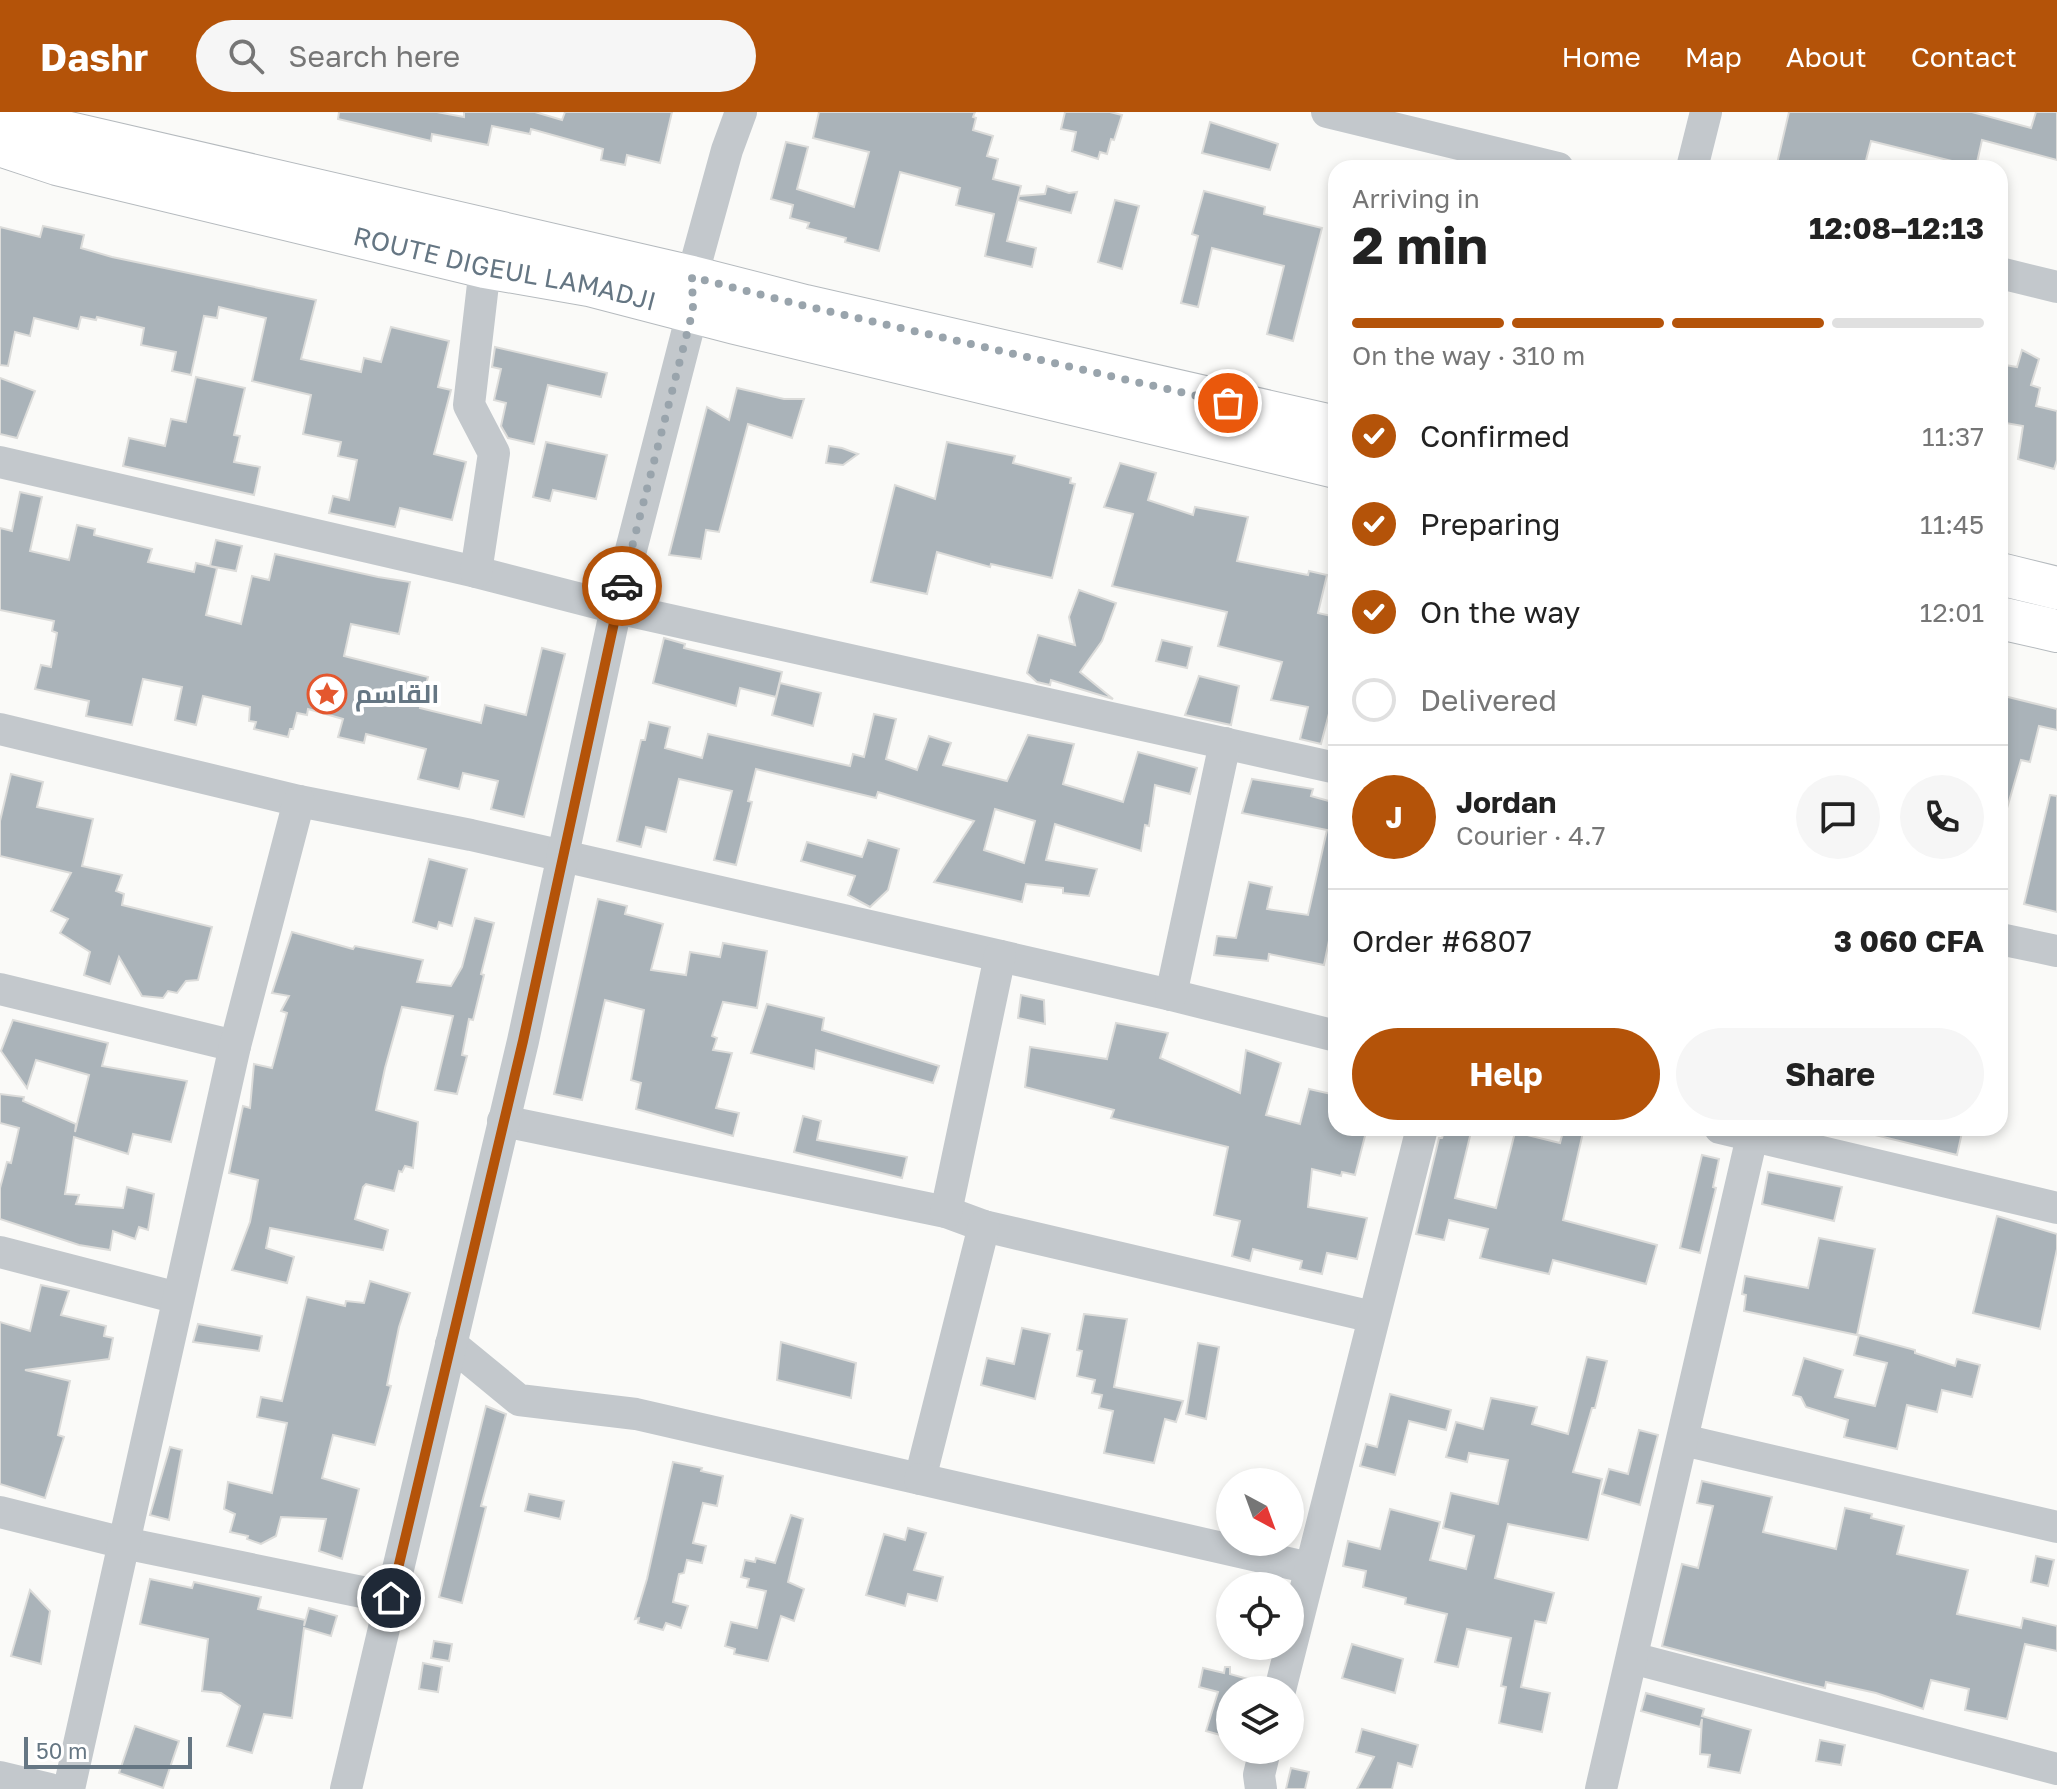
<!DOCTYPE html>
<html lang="en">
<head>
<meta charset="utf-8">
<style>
  :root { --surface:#fff; --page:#f6f6f6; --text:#222; --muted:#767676; --line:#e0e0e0; --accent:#b45309 }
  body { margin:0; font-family:"Golos Text",Cairo,sans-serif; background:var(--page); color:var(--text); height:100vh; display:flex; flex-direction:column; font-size:30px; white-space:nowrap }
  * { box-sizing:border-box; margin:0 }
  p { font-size:26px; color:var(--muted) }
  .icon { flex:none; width:44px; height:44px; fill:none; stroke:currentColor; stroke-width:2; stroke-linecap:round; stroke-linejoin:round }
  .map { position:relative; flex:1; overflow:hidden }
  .drawer { position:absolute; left:1328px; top:48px; width:680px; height:976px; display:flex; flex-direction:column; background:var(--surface); border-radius:24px; box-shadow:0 4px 12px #0003 }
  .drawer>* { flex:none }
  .needle { width:52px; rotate:139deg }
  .controls { position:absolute; left:1216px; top:1356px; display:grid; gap:16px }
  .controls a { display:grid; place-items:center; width:88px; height:88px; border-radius:50%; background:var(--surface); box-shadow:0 4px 12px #0003; font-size:40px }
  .scale { position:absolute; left:24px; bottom:20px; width:168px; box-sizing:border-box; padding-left:8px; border:4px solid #657683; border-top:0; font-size:22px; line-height:28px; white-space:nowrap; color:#657683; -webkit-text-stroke:6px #fff; paint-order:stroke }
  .pin { position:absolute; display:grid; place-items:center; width:68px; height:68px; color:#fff; margin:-34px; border:4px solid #fff; border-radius:50%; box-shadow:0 2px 8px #0007 }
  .courier { position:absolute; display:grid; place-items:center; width:80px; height:80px; margin:-40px; border:6px solid #b45309; border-radius:50%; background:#fff; color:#222; box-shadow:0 2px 10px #0007 }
  .head em { font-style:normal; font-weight:700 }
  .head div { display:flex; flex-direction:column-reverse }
  .head { display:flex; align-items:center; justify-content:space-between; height:136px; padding:0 24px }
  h1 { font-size:52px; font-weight:700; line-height:60px }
  .bar { display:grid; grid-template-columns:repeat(4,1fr); gap:12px 8px; align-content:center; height:96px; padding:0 24px }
  .bar i { height:10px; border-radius:6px; background:var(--line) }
  .bar .selected { background:var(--accent) }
  .bar p { grid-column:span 4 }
  .line { display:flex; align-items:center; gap:20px; padding:0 24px; border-top:2px solid var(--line) }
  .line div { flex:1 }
  .round { display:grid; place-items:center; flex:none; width:84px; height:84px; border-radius:42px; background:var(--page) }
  ol { padding:0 24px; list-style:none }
  li { display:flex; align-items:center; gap:24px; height:88px }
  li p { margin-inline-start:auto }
  li .icon { padding:8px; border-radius:50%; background:var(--accent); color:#fff; stroke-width:4 }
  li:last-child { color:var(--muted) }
  li i { width:44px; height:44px; border:4px solid var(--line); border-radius:50% }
  .button { display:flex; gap:16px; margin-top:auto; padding:16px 24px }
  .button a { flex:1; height:92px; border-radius:48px; background:var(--accent); color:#fff; font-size:32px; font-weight:700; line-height:92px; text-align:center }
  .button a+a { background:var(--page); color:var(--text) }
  header { display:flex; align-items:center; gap:48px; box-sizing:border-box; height:112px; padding:0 40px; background:var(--accent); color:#fff }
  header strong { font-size:38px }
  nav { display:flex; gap:44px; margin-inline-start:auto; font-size:28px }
  .search { width:560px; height:72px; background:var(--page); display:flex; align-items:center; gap:20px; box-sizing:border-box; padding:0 28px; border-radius:44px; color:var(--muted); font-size:30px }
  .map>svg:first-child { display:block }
</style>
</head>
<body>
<header>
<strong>Dashr</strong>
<div class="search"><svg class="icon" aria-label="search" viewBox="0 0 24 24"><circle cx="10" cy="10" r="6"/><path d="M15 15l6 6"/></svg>Search here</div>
<nav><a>Home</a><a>Map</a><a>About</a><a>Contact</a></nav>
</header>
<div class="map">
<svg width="2057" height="1677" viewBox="0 0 2057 1677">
  <rect width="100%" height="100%" fill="#fafaf8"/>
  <g fill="#aab3b9" stroke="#dcdcda" stroke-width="2" fill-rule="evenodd">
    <path d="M339 0H437L464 5V0H535L562 8 565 0H672L660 51 627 43 625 53 601 48 603 37 531 17 530 22 492 14 488 33 432 22 431 29 338 7Z"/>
    <path d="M819 0H975L973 5 976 6 973 18 993 24 987 44 998 47 993 67 1021 74 1007 129 1036 136 1032 155 985 144 994 102 956 93 960 76 900 60 879 139 845 130 846 126 807 116 809 111 790 106 793 93 771 87 786 30 808 35 797 77 854 95 869 40 813 26Z"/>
    <path d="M1065 0H1110L1122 3 1114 28 1111 27 1107 42 1100 40 1098 47 1072 39 1076 20 1061 17Z"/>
    <path d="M1789 0H1972L2031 16 2036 0H2057V48L1982 28 1976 55 1871 29 1864 56H1776Z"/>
    <path d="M1210 10 1278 32 1270 58 1202 41Z"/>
    <path d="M1047 74 1069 81 1077 80 1071 101 1018 88 1019 84 1045 82Z"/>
    <path d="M1204 79 1265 95 1264 102 1322 116 1293 229 1267 222 1284 154 1212 136 1198 195 1181 191 1198 124 1192 122Z"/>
    <path d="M1115 88 1139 94 1122 157 1098 150Z"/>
    <path d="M43 114 84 123 81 136 112 145 316 188 301 247 361 260 364 246 381 250 391 215 449 229 438 275 451 278 434 342 466 350 452 408 400 396 395 415 329 401 333 384 349 388 357 348 338 344 341 330 303 322 311 283 252 269 266 206 219 195 217 206 204 204 191 263 172 259 176 240 141 233 144 216 97 205 96 208 81 205 78 217 34 206 30 224 15 220 8 254 0 253V115L40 125Z"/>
    <path d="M495 235 607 261 601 285 548 273 534 332 508 326 501 314 506 291 494 288 501 257 492 255Z"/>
    <path d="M2022 238 2039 247 2031 273 2040 276 2036 294 2057 299V348L2054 357 2018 347 2023 314 2000 310V281L2005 253 2017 255Z"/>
    <path d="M196 265 245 276 234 323 240 324 234 350 260 355 254 383 123 354 129 326 165 334 171 307 186 310Z"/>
    <path d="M0 266 35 279 17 326 0 322Z"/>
    <path d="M737 276 784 287H804L792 326 748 312 719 420 706 418 701 447 669 443 707 295 729 308Z"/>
    <path d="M546 330 607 343 596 387 553 378 550 389 533 385Z"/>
    <path d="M947 330 1015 344 1013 351 1071 366 1070 371 1075 372 1052 466 991 452 990 455 937 440 927 482 871 470 895 373 935 387Z"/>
    <path d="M829 334 842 336 858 342 843 353 826 351Z"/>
    <path d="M1120 351 1156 361 1148 388 1193 403 1195 395 1248 405 1237 449 1308 463 1309 459 1327 463 1318 501 1336 505V575L1321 632 1300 627 1308 595 1271 588 1282 550 1218 534 1227 500 1112 474 1133 402 1104 395Z"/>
    <path d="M20 380 42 385 30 439 69 448 77 413 95 417 94 423 152 437 148 450 194 460 196 451 217 456 206 503 241 512 252 464 269 468 275 442 378 465 410 470 399 522 351 512 344 544 428 565 420 596 481 611 485 593 526 603 542 536 565 542 524 705 491 697 498 669 463 661 459 677 418 667 426 637 366 622 364 631 338 625 343 607 308 597 307 603 297 601 293 617H290L288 625 254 617 256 610 249 609 250 595 203 584 196 613 175 608 182 575 143 567 132 613 86 604 89 589 35 577 41 553 51 555 57 521 52 519 54 509 0 498V416L12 419Z"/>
    <path d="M216 428 242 434 236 459 210 454Z"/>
    <path d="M1079 478 1116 491 1102 529 1080 560 1113 587 1051 568 1050 573 1037 570 1027 561 1038 523 1075 533 1069 505Z"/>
    <path d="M664 526 685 532 684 536 782 560 776 585 740 576 736 594 653 571Z"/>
    <path d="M1162 528 1192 535 1187 556 1156 549Z"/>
    <path d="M1199 564 1239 574 1231 613 1185 603Z"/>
    <path d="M780 571 821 581 813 614 772 603Z"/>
    <path d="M2000 583 2057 597V618L2039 614 2030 650 2021 648 2005 703 2000 702Z"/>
    <path d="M874 602 896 607 886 647 917 658 929 624 951 631 943 653 1007 669 1028 623 1074 632 1063 672 1123 690 1138 640 1197 656 1190 682 1155 673 1149 714 1145 713 1141 739 1055 712 1046 748 1097 757 1089 784 1063 781V776L1026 772 1022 790 934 770 974 709 878 680 876 686 756 657 748 689 752 690 736 753 714 748 732 679 679 667 666 720 646 715 641 735 617 729 641 628H645L649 610 670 615 665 636 702 646 708 622 850 654 853 642 864 645ZM995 697 1035 709 1024 751 984 738Z"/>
    <path d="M11 662 43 670 37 695 93 707 82 754 122 763 116 779 124 782 122 793 212 815 198 868 186 869 177 881 168 879 163 886 142 884 119 845 110 872 84 863 90 840 60 821 68 807 51 799 71 761 0 744V709Z"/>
    <path d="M1252 667 1313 677 1311 684 1336 691V820L1331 819 1324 853 1269 842 1268 849 1214 843 1217 824 1236 826 1249 770 1272 775 1267 797 1308 803 1327 718 1242 701Z"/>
    <path d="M2050 683 2057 684V800L2024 792Z"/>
    <path d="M868 728 899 737 888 778 870 795 848 783 855 764 801 749 807 730 862 745Z"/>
    <path d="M429 747 467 757 452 814 439 810 437 817 413 810Z"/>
    <path d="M598 787 627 794 625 802 663 812 651 858 686 863 690 840 720 845 723 831 767 839 757 896 723 890 712 924 717 926 713 938 732 941 716 996 739 1001 733 1024 636 997 641 971 631 968 644 898 605 888 582 988 554 982Z"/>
    <path d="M475 806 494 811 481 862 484 863 473 908 469 907 462 943 467 944 457 982 435 978 453 904 402 895 385 956 376 998 418 1010 413 1056 405 1054 402 1060 399 1059 394 1079 366 1072 363 1075 355 1107 388 1118 383 1138 270 1116 266 1136 294 1145 287 1171 232 1158 250 1110 258 1068 229 1061 243 994 250 996 254 952 272 956 287 901 281 899 289 884 272 881 292 820 353 837 355 834 423 848 417 870 451 874 462 855Z"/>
    <path d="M1021 883 1044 888 1045 912 1018 906Z"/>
    <path d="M767 892 824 906 822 918 939 954 933 971 816 938 814 957 751 941Z"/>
    <path d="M13 908 108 931 102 954 187 969 171 1030 133 1022 128 1042 74 1025 65 1082 79 1083 76 1092 123 1096 127 1075 154 1082 148 1118 139 1115 135 1127 113 1119 110 1138 79 1133 0 1107V1076L7 1050 11 1051 19 1016 0 1011V982L24 985 23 989 76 1012 75 1020 89 963 36 948 27 976 1 939Z"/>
    <path d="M1116 911 1168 921 1160 946 1240 981 1246 938 1281 951 1266 1003 1300 1012 1309 977 1336 983V1016H1367L1355 1063 1342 1060 1341 1064 1312 1057 1308 1095 1367 1106 1357 1147 1327 1141 1322 1162 1300 1157 1302 1149 1253 1137 1250 1149 1232 1144 1240 1109 1214 1103 1228 1035 1111 1006 1114 998 1025 975 1030 935 1107 947Z"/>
    <path d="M803 1004 821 1009 817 1028 907 1045 902 1066 794 1040Z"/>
    <path d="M1445 1016H1472L1455 1086 1496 1096 1515 1020 1560 1031 1564 1016H1584L1563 1108 1657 1133 1646 1172 1553 1148 1549 1162 1480 1146 1488 1117 1449 1108 1444 1128 1416 1122 1439 1026H1442Z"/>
    <path d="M1876 1016H1963L1957 1043 1875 1023Z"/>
    <path d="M1702 1043 1719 1047 1713 1075 1716 1076 1700 1141 1680 1136Z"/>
    <path d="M1768 1060 1842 1075 1834 1109 1762 1092Z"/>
    <path d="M1997 1104 2057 1122V1137L2040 1217 1973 1201Z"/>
    <path d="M1819 1126 1875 1137 1857 1223 1744 1199 1746 1183 1742 1182 1745 1164 1808 1176Z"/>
    <path d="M370 1169 410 1181 399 1215 387 1273 391 1274 375 1333 333 1323 322 1366 359 1377 342 1447 319 1439 326 1407 281 1405 276 1424 261 1432 247 1427 248 1424 230 1420 235 1402 224 1397 228 1370 272 1381 287 1311 257 1305 261 1285 282 1289 307 1185 345 1194 346 1189 364 1191Z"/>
    <path d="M41 1173 69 1179 61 1203 106 1214 104 1224 113 1226 109 1247 25 1258 70 1269 58 1323 64 1325 45 1386 0 1372V1210L30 1219Z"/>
    <path d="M1084 1202 1127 1207 1114 1275 1183 1289 1176 1310 1165 1307 1154 1351 1104 1341 1113 1299 1099 1296 1102 1283 1092 1281 1095 1268 1077 1264 1082 1239 1077 1238Z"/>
    <path d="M198 1212 262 1224 259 1239 193 1230Z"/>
    <path d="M1022 1216 1050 1222 1035 1287 981 1273 987 1246 1014 1252Z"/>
    <path d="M1859 1223 1915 1238V1241L1955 1254 1957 1247 1980 1253 1972 1285 1942 1278 1937 1300 1907 1293 1897 1337 1844 1325 1848 1308 1806 1295 1801 1285 1793 1283 1804 1246 1843 1258 1835 1285 1875 1294 1887 1251 1854 1243Z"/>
    <path d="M781 1230 856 1251 851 1286 777 1268Z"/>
    <path d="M1198 1231 1219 1235 1206 1307 1186 1302Z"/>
    <path d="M1587 1245 1607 1249 1595 1296H1592L1573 1360 1602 1367 1588 1428 1508 1412 1495 1466 1554 1481 1546 1511 1535 1509 1521 1575 1550 1581 1542 1620 1499 1611 1506 1575 1501 1574 1511 1526 1467 1517 1458 1555 1435 1550 1447 1502 1405 1492 1406 1486 1363 1475 1366 1459 1343 1454 1348 1429 1380 1437 1390 1397 1440 1410 1430 1448 1466 1457 1474 1424 1443 1416 1451 1381 1498 1392 1508 1348 1469 1341 1467 1350 1446 1345 1456 1310 1483 1317 1491 1286 1537 1295 1532 1312 1568 1322Z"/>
    <path d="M1390 1282 1451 1298 1446 1318 1409 1309 1395 1363 1360 1354 1366 1332 1377 1335Z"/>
    <path d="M486 1294 506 1302 481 1394 486 1395 462 1491 439 1485Z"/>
    <path d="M1639 1318 1658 1323 1640 1393 1602 1382 1609 1357 1628 1362Z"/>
    <path d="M170 1335 182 1338 169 1408 150 1403Z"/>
    <path d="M673 1350 702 1356 701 1359 723 1364 717 1394 703 1391 693 1431 706 1434 702 1451 687 1448 684 1461 679 1462 673 1490 688 1494 681 1516 666 1511 663 1518 638 1511 639 1506 635 1507 647 1467Z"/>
    <path d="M1702 1369 1772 1385 1763 1420 1836 1437 1845 1396 1872 1402 1871 1406 1904 1414 1897 1442 1968 1458 1957 1502 2021 1516 2023 1506 2057 1514V1539L2025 1532 2007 1607 1965 1598 1969 1577 1931 1568 1923 1597 1876 1581 1826 1570 1825 1576 1803 1571 1662 1534 1682 1452 1698 1456 1713 1394 1697 1391Z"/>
    <path d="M529 1382 564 1389 560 1407 525 1399Z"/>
    <path d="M791 1403 803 1407 788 1470 804 1477 794 1509 781 1504 768 1549 734 1542 735 1537 725 1534 731 1510 757 1516 766 1479 747 1475 749 1467 741 1465 745 1448 755 1450 756 1446 775 1451Z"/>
    <path d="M908 1416 926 1421 914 1458 943 1465 937 1489 908 1482 905 1494 866 1483 884 1422 905 1428Z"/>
    <path d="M2036 1444 2054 1448 2048 1474 2031 1470Z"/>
    <path d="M150 1467 192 1476 194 1470 261 1485 258 1497 305 1508 304 1514 309 1496 337 1504 331 1524 304 1516 292 1606 264 1602 252 1641 227 1634 240 1594 221 1581 202 1579 208 1527 140 1512Z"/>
    <path d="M30 1478 50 1499 41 1552 11 1544Z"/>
    <path d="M434 1529 452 1532 449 1549 431 1546Z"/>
    <path d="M1352 1532 1403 1547 1395 1581 1342 1566Z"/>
    <path d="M423 1551 442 1555 438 1580 419 1577Z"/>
    <path d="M1225 1555H1230V1562L1262 1571V1578H1230V1604L1224 1624 1206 1619 1218 1580 1199 1575 1203 1556 1224 1561Z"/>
    <path d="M1646 1581 1704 1597 1702 1604 1751 1618 1740 1661 1708 1655 1710 1643 1700 1642 1702 1607 1700 1615 1641 1599Z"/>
    <path d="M135 1614 179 1629 163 1676 119 1661Z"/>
    <path d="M1362 1617 1418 1633 1412 1655 1398 1651 1392 1677H1357L1374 1645 1356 1640Z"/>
    <path d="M1820 1628 1845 1633 1841 1653 1816 1649Z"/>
    <path d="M1291 1656 1309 1660 1305 1677H1286Z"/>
  </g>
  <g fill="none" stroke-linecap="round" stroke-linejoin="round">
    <g stroke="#b5babe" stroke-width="44">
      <g id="major">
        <path d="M0 5 692 165 805 194 1336 315"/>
        <path id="s1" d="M0 33 57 52 485 155 589 173 735 211 1336 355"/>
        <path d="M2000 462 2057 476"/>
        <path d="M2000 506 2057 519"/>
      </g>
    </g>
    <g stroke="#c3c8cc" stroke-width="32">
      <path d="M1327 0 1558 56"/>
      <path d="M1692 56 1706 0"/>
      <path d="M2000 161 2057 175"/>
      <path d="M0 350 476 460 616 496 1336 656"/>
      <path d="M476 460 494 341 469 293 485 155"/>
      <path d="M0 617 299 689 471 723 1171 883 1336 924"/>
      <path d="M2000 827 2057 839"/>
      <path d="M0 877 235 934"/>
      <path d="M1171 883 1225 631"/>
      <path d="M503 1009 946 1100 984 1114 1373 1205"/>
      <path d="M1720 1016 2057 1096"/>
      <path d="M946 1100 1000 844"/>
      <path d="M0 1140 178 1186"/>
      <path d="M451 1232 519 1288 636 1302 920 1367 984 1114"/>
      <path d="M1683 1328 2057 1415"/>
      <path d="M920 1367 1310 1456"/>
      <path d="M0 1400 124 1431 391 1486"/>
      <path d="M1632 1546 2057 1657"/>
      <path d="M1280 1578 1422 1016"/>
      <path d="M0 1665 50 1677"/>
      <path d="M69 1677 235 934 299 689"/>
      <path d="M346 1677 523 929 616 496 693 198 692 165 727 38 741 0"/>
      <path d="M1261 1677 1259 1663 1265 1638"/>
      <path d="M1601 1677 1754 1016"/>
    </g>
    <use href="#major" stroke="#fff" stroke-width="42"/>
  </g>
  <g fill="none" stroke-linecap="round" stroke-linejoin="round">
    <path stroke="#99a4ac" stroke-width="8" stroke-dasharray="0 14.4" d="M622 474 693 198 692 165 805 194 1228 291"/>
    <path stroke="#b45309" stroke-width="10" d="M391 1486 523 929 622 474"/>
  </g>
  <defs>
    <g id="sight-ring" transform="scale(2)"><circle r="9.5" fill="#fff" stroke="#e4572e" stroke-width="1.5"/><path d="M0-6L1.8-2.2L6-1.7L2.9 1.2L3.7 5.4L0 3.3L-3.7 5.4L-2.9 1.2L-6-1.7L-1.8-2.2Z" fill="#e4572e"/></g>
  </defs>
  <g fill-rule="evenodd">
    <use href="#sight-ring" x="327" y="582"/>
  </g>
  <g text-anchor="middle" stroke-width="8" stroke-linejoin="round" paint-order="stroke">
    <g font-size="26" fill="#657683" stroke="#fff">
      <text dy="9" stroke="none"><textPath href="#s1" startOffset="520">ROUTE DIGEUL LAMADJI</textPath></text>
    </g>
    <g font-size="26" font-weight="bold" fill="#657683" stroke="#fff" text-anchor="start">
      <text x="355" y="591">القاسم</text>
    </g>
  </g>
</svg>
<div class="controls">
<a><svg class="needle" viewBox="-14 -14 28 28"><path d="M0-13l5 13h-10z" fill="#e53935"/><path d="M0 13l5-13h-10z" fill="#767676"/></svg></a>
<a><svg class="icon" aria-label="locate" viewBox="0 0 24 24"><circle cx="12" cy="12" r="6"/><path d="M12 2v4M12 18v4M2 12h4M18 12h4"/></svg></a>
<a><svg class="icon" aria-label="layers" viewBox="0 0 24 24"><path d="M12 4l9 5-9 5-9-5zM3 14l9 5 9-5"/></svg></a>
</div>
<div class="scale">50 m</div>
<div class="pin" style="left:1228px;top:291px;background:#ea580c"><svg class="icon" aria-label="bag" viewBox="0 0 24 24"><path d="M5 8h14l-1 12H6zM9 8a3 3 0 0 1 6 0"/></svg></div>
<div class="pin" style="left:391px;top:1486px;background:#1f2937"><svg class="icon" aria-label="home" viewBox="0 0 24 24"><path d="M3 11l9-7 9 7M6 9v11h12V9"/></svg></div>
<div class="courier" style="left:622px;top:474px"><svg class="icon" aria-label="car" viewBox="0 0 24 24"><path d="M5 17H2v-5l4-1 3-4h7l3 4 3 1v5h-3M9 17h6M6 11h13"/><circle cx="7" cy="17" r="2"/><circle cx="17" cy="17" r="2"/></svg></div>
<section class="drawer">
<div class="head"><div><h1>2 min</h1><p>Arriving in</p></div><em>12:08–12:13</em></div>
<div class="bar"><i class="selected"></i><i class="selected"></i><i class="selected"></i><i></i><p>On the way · 310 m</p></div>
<ol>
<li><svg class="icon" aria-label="check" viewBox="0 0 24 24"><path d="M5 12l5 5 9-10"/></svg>Confirmed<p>11:37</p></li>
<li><svg class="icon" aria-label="check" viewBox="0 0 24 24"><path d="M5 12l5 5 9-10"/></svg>Preparing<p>11:45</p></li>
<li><svg class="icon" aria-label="check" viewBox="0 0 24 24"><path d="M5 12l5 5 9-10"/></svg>On the way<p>12:01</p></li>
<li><i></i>Delivered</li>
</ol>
<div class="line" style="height:144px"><b class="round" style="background:var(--accent);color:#fff">J</b><div><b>Jordan</b><p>Courier · 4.7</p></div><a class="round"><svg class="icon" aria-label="chat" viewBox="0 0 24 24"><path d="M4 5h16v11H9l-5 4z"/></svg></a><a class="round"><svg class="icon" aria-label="phone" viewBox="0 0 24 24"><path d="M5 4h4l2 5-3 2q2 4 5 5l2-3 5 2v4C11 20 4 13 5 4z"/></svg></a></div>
<div class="line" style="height:104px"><div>Order #6807</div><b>3 060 CFA</b></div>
<div class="button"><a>Help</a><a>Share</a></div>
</section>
</div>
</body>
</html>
